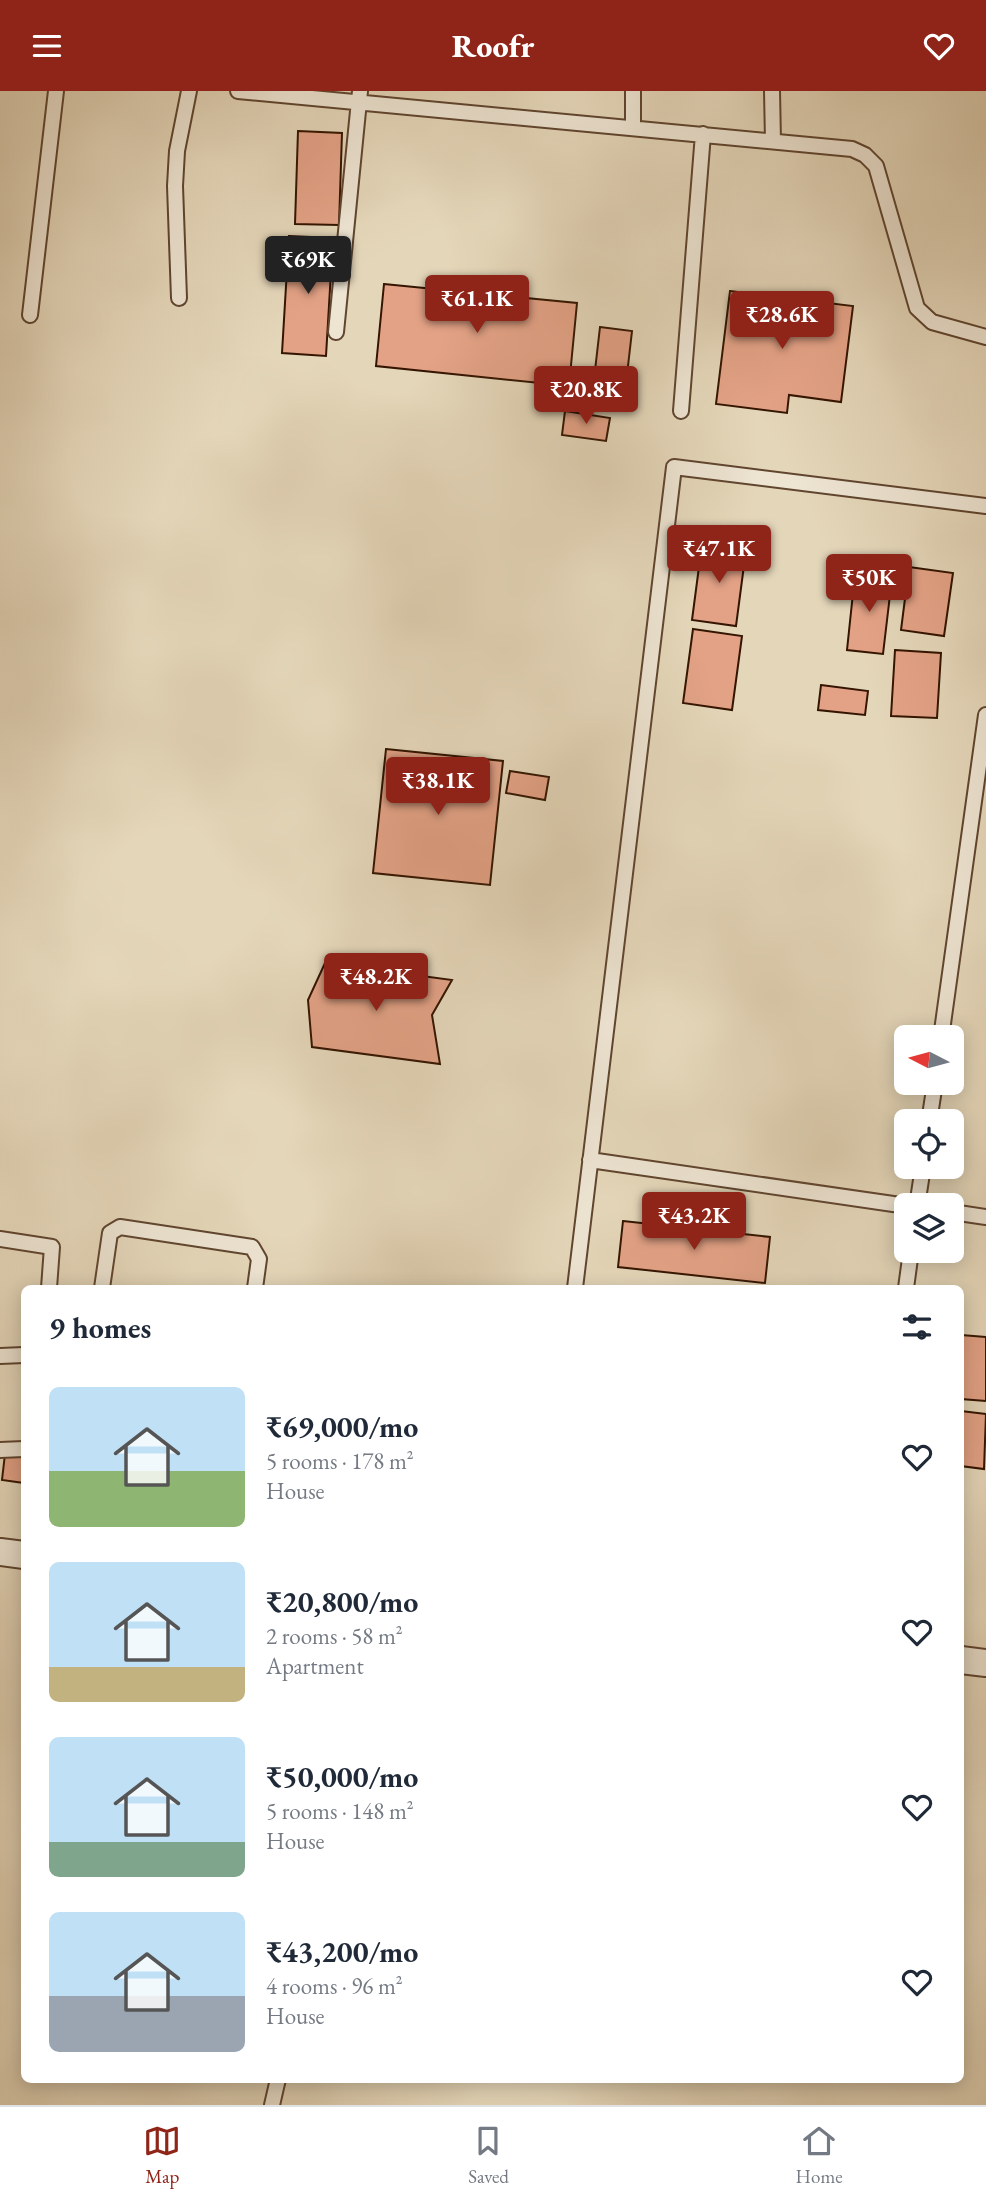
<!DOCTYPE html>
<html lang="en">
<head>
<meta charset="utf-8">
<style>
  body { margin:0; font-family:"EB Garamond",serif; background:#f6f6f7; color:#1f2937; height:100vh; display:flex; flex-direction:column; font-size:26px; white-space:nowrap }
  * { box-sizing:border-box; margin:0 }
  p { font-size:23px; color:#747a83 }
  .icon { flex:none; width:38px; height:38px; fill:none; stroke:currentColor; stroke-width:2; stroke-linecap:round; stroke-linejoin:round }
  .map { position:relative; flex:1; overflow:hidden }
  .panel { position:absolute; left:21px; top:1194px; width:943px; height:798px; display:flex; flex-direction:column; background:#fff; border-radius:10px; box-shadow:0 4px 18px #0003 }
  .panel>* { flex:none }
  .needle { width:46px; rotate:276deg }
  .controls { position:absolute; left:894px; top:934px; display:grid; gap:14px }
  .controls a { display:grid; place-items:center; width:70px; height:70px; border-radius:10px; background:#fff; box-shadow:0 4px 18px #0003; font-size:35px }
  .price { position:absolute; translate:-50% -60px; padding:0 16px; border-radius:7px; background:#8f2418; color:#fff; font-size:23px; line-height:46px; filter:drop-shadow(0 2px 4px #0008) }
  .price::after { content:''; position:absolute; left:50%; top:42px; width:21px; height:16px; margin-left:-10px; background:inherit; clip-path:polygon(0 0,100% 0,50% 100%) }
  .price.on { background:#222; color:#fff }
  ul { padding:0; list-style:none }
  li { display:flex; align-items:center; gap:21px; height:175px; padding:0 28px }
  li span { display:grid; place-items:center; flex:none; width:196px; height:140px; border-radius:10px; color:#555 }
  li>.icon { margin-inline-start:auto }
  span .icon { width:84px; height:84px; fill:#fffc; stroke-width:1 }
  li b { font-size:30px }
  h2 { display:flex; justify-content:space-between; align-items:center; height:84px; padding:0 28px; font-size:30px }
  header { display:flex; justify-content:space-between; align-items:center; height:91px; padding:0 28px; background:#8f2418; color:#fff; font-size:32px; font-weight:800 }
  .tabs { display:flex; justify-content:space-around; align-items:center; height:98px; border-top:2px solid #e0e1e3; background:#fff; font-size:19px; color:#747a83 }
  .tabs a { display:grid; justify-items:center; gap:4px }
  .tabs .on { color:#8f2418 }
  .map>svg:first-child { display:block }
</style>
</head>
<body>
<header><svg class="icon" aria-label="menu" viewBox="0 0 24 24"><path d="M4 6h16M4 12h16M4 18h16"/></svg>Roofr<svg class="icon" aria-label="heart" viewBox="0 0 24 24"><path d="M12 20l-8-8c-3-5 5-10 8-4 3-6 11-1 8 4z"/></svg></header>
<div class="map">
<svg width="986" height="2014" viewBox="0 0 986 2014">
  <rect width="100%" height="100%" fill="#e4d6b9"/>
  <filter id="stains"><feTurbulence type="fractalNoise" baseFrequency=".00286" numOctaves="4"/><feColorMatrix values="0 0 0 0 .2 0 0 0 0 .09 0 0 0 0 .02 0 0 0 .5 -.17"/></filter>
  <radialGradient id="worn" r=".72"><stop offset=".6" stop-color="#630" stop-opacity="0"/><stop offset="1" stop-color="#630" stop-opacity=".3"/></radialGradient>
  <path fill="#e3a286" stroke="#341501" stroke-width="2" d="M298 40 342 42 339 134 295 133Z
    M289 145 333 147 326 265 282 262Z
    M384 193 577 212 569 295 376 275Z
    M730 200 853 215 841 311 789 304 787 322 716 313Z
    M600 236 632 240 625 301 593 297Z
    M565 320 610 327 606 350 562 344Z
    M702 453 746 459 736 535 692 529Z
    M909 476 953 482 944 545 901 539Z
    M855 483 892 487 883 563 847 559Z
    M693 538 742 545 732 619 683 612Z
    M895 559 941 562 937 627 891 625Z
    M821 594 868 600 865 624 818 619Z
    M386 658 503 670 490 794 373 782Z
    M510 680 549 686 545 709 506 702Z
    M325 872 452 889 432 924 440 973 312 956 308 909Z
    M623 1130 770 1146 765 1192 618 1176Z
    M961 1244 986 1246V1310L961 1308Z
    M961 1320 986 1323 984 1378 961 1375Z
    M5 1363 24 1365V1392L2 1389Z"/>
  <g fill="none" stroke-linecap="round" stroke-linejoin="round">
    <g stroke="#60452f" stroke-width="18">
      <path id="service" d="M238 0 852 58 865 64 876 75 917 217 932 231 986 246
        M772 0 773 50
        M633 36V0
        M179 207 175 95 177 60 189 0
        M30 224 56 0
        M336 241 360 0
        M681 320 703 43
        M941 947 986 624
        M929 1031 935 992
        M590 1069 907 1115
        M917 1115 923 1076
        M952 1121 986 1126
        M0 1148 52 1156 49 1197
        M102 1197 110 1142 120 1136 252 1156 259 1168 255 1197
        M575 1197 674 376 986 415
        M906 1197 911 1160
        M0 1265 24 1264
        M0 1359 24 1358
        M272 2014 278 1988"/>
    </g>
    <g stroke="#60452f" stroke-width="30">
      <path id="minor" d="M0 1461 24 1464
        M961 1569 986 1572"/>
    </g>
    <use href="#service" stroke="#ede4d2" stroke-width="14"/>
    <use href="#minor" stroke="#ede4d2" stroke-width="26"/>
  </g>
  <rect width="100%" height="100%" filter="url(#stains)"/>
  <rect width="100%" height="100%" fill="url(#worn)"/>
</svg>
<div class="controls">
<a><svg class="needle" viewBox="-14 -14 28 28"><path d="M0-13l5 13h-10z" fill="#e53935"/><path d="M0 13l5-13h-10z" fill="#747a83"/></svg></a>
<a><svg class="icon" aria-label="locate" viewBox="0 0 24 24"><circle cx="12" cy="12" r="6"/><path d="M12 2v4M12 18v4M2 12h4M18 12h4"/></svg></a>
<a><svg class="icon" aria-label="layers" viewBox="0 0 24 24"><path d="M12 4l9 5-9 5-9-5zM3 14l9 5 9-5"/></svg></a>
</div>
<b class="price on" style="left:308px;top:205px">₹69K</b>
<b class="price" style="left:477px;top:244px">₹61.1K</b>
<b class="price" style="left:782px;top:260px">₹28.6K</b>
<b class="price" style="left:586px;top:335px">₹20.8K</b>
<b class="price" style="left:719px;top:494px">₹47.1K</b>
<b class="price" style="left:869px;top:523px">₹50K</b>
<b class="price" style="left:438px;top:726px">₹38.1K</b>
<b class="price" style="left:376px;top:922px">₹48.2K</b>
<b class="price" style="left:694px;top:1161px">₹43.2K</b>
<section class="panel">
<h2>9 homes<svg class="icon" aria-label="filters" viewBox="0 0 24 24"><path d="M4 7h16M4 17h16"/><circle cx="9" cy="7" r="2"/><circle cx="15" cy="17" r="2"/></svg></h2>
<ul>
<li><span style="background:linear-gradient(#bfe0f5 60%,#8fb573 0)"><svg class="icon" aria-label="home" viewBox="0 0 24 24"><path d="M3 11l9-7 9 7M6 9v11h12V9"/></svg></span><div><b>₹69,000/mo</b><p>5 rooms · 178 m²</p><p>House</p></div><svg class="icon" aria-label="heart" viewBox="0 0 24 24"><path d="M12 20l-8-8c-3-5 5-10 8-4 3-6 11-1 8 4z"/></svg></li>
<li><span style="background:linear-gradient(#bfe0f5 75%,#c2b280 0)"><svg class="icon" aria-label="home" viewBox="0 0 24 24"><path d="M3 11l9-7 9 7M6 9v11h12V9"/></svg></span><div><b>₹20,800/mo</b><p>2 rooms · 58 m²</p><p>Apartment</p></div><svg class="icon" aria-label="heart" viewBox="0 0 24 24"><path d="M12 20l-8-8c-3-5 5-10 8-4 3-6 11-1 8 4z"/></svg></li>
<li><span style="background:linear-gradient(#bfe0f5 75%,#7fa58c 0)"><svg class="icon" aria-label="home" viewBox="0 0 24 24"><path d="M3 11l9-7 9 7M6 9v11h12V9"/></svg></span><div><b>₹50,000/mo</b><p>5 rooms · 148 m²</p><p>House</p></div><svg class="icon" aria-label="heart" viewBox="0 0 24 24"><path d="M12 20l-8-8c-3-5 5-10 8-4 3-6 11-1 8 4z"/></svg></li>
<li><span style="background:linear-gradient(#bfe0f5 60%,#9aa5b1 0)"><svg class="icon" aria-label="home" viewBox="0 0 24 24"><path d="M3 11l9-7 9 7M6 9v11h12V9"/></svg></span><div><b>₹43,200/mo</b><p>4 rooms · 96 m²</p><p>House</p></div><svg class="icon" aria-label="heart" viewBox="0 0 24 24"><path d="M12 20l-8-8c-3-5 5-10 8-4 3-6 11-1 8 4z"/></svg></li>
</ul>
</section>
</div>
<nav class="tabs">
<a class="on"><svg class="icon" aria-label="map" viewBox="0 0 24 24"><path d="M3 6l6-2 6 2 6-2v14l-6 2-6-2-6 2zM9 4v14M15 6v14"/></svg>Map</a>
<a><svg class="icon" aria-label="saved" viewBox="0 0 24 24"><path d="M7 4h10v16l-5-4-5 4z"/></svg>Saved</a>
<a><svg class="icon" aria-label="home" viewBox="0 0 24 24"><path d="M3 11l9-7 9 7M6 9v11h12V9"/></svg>Home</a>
</nav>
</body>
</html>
